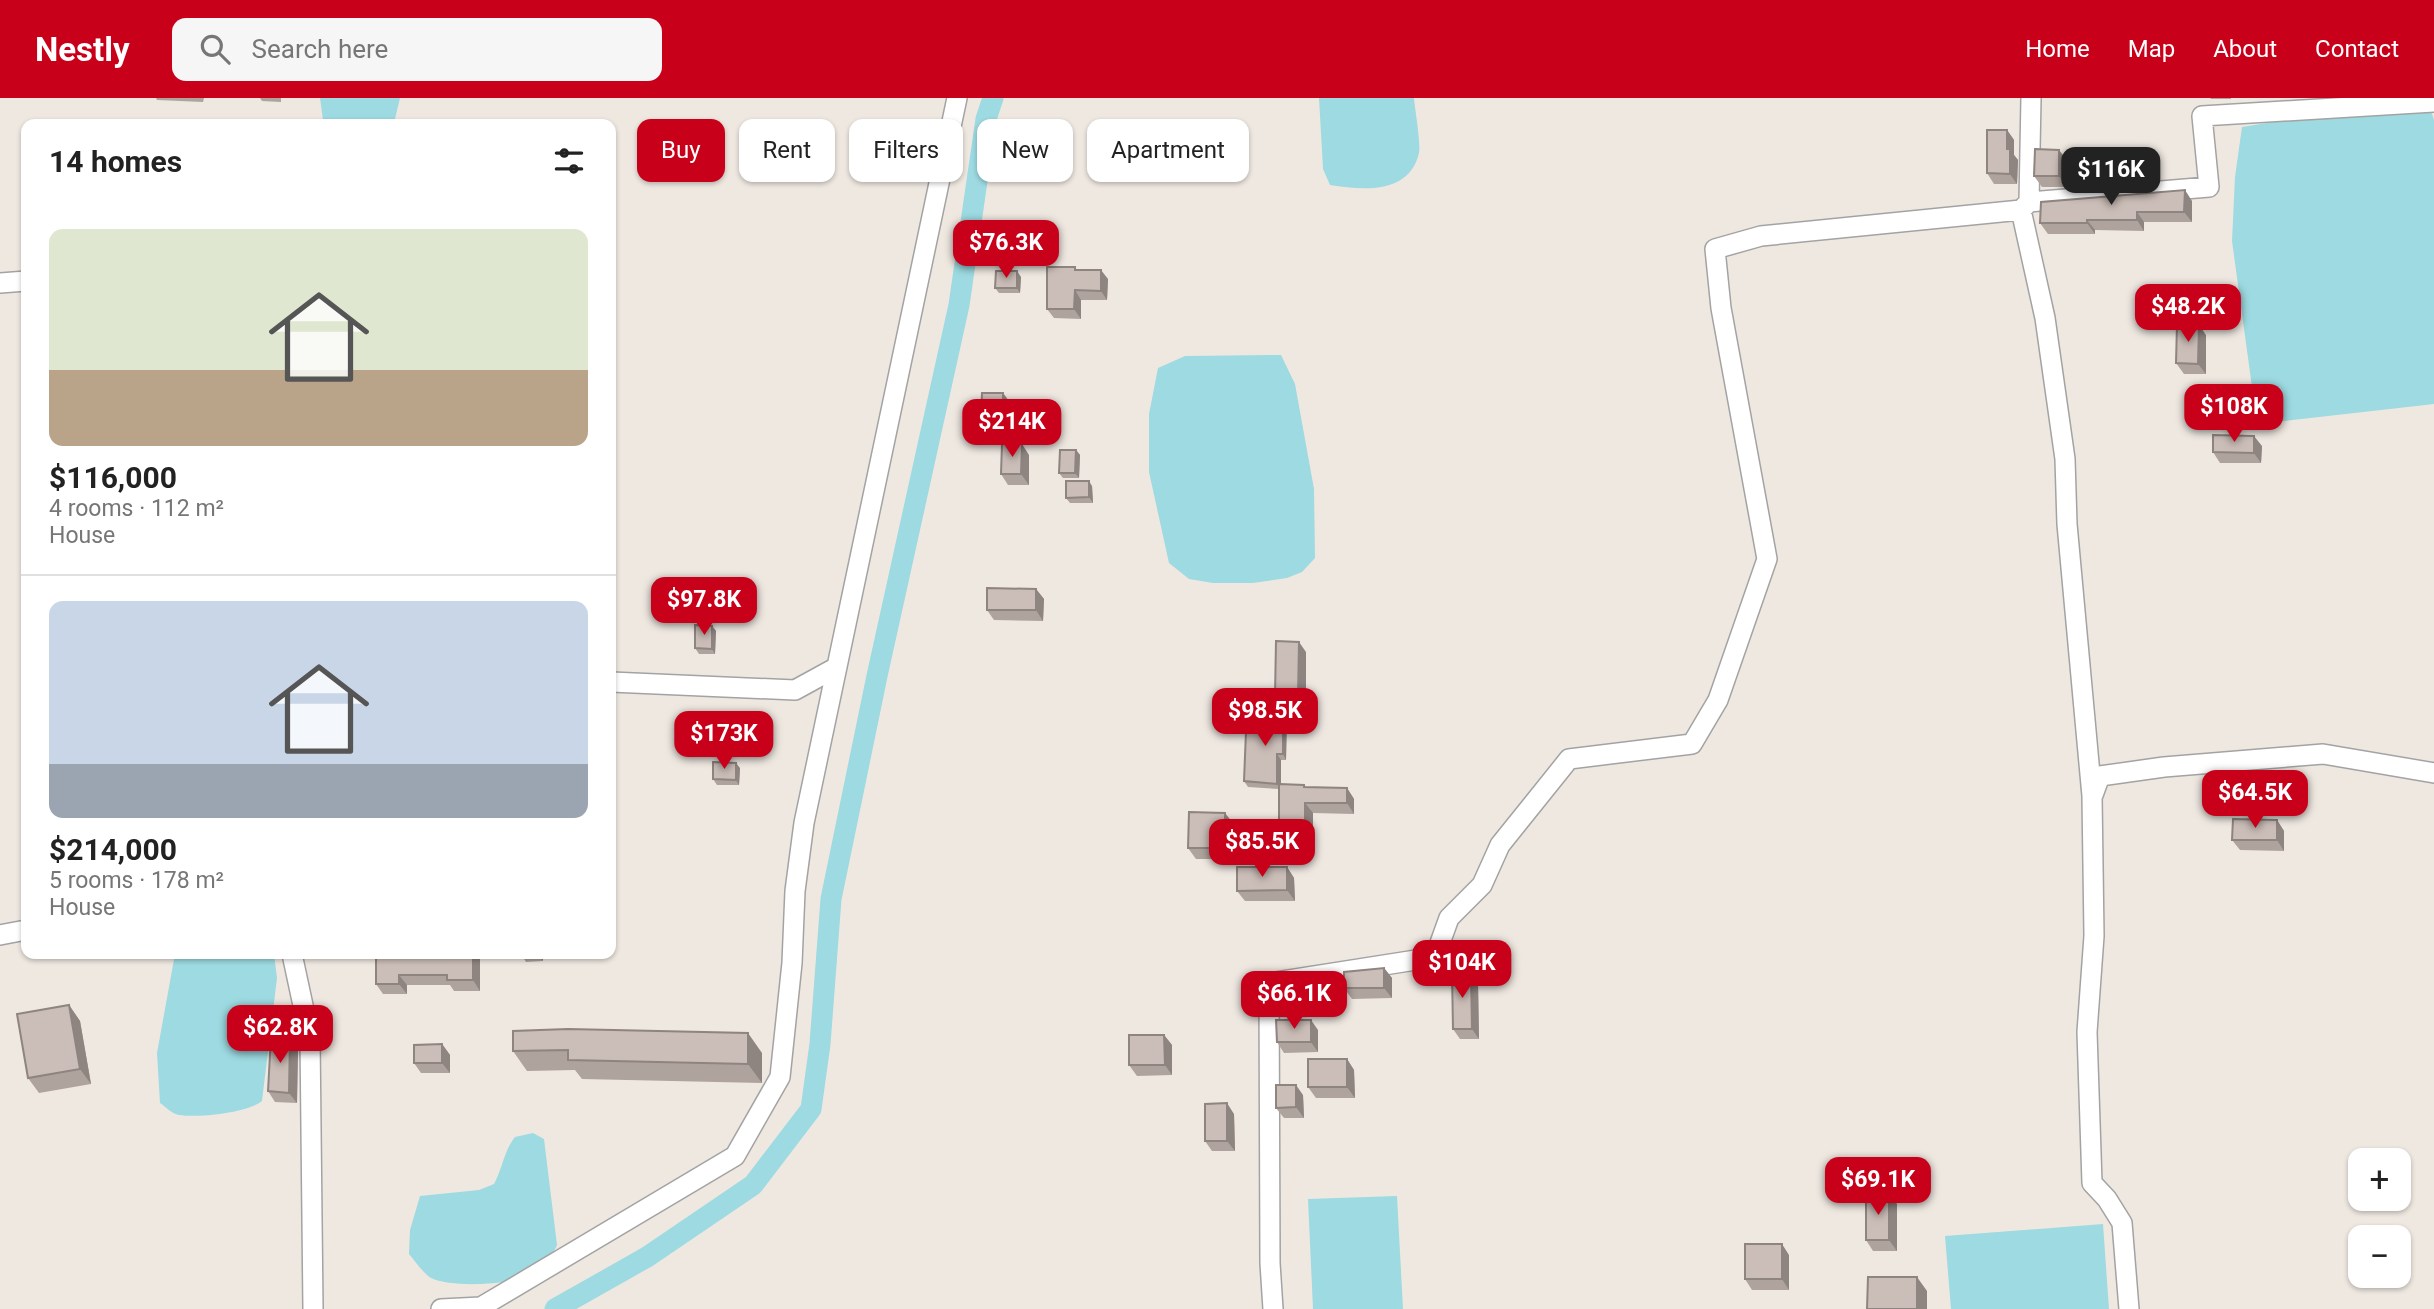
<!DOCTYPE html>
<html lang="en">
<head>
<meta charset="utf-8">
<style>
  body { margin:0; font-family:Roboto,sans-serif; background:#f6f6f6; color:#222; height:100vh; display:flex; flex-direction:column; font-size:26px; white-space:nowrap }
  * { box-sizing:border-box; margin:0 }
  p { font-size:23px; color:#767676 }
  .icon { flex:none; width:38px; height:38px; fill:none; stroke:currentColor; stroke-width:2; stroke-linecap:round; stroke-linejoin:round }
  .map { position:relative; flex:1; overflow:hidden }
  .drawer { position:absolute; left:21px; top:21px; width:595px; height:840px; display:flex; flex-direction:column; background:#fff; border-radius:14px; box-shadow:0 2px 5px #0004 }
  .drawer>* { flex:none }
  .guide { position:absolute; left:637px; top:21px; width:665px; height:63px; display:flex; gap:14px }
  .controls { position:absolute; left:2348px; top:1050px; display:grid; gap:14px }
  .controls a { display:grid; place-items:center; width:63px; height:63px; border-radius:14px; background:#fff; box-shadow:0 2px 5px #0004; font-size:35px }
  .price { position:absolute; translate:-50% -60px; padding:0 16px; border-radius:14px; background:#c9001a; color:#fff; font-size:23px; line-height:46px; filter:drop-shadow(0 2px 4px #0008) }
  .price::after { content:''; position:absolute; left:50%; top:42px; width:21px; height:16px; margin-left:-10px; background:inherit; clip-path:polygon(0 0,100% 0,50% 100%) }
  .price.selected { background:#222; color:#fff }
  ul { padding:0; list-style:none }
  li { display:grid; align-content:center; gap:14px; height:371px; padding:0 28px }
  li+li { border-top:2px solid #e0e0e0 }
  li span { display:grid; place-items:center; height:217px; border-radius:14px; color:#555 }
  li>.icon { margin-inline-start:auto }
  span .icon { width:126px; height:126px; fill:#fffc; stroke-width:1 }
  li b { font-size:30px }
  h2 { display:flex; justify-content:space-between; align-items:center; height:84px; padding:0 28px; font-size:30px }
  .chip { padding:0 24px; border-radius:14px; background:#fff; box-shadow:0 2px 5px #0004; font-size:24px; line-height:63px }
  .chip.selected { background:#c9001a; color:#fff }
  header { display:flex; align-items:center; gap:42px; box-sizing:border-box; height:98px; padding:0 35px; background:#c9001a; color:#fff }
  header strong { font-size:33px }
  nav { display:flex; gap:38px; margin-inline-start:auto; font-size:24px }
  .search { width:490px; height:63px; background:#f6f6f6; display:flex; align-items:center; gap:18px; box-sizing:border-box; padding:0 24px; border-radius:14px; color:#767676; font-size:26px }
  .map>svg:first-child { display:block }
</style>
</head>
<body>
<header>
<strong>Nestly</strong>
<div class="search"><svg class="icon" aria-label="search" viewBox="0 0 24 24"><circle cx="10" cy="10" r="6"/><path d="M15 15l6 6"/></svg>Search here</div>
<nav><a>Home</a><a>Map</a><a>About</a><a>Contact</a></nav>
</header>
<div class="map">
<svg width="2434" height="1211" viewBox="0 0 2434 1211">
  <rect width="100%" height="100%" fill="#efe8e1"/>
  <path fill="#9ddae1" d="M320 0H400L395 21 323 22Z
    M1319 0H1414C1415 12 1421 45 1419 55 1409 97 1363 92 1330 87L1323 71Z
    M2430 10 2434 22V306L2276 324 2260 314 2252 289 2232 143 2235 79 2242 29 2285 22Z
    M1281 257 1295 286 1314 391 1315 460 1302 474 1287 480 1253 485H1213L1189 481 1169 465 1149 374V316L1158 270 1185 258Z
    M175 856H274L277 880 262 1003C247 1015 198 1020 179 1017 172 1016 166 1009 160 1005L157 955Z
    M533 1035 544 1041 557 1147C554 1158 528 1177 517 1181 498 1187 449 1189 431 1180 423 1175 415 1163 409 1156L410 1132 420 1098 479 1092 494 1086C503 1069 504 1053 515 1039Z
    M1397 1098 1403 1211H1313L1308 1101Z
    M2103 1126 2109 1211H1951L1945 1138Z"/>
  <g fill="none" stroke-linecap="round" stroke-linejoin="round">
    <path stroke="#9ddae1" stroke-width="21" d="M555 1211 647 1159 753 1087 811 1011 820 946 831 801 877 578 959 207 986 21 993 0"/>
    <g stroke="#a3a3a3" stroke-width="22">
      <path id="minor" d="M2029 104 2031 0
        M2021 112 2029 104 2209 89 2202 18 2434 4
        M0 185 26 183
        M611 584 795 592 837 569
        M2093 697 2100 678 2164 669 2323 656 2434 675
        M0 837 26 832
        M292 856 310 940 313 1211
        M441 1211 481 1209 735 1058 780 979 792 865 795 793 804 725 957 0
        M1273 1211 1270 1165 1269 885 1435 859 1449 820 1482 787 1500 747 1569 661 1692 646 1718 602 1767 461 1721 210 1715 151 1761 138 2021 112 2045 220 2065 361 2067 426 2092 698 2094 838 2087 934 2092 1085 2107 1101 2122 1125 2129 1211"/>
    </g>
    <use href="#minor" stroke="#fff" stroke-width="19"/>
  </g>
  <path fill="#afa39d" d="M156 0H204L203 4 157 2Z
    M260 0H281V4L262 3Z
    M2210 0H2231V1H2211Z
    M2007 32 2014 42V57L2018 62 2017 86H1994L1987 75Z
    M2067 62V89H2042L2034 78Z
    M2192 103V124H2144V133L2095 132V136H2048L2040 125Z
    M1075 169 1077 172 1108 181 1107 202H1081V221L1054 220 1047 211Z
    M1021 179 1020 195H999L995 190Z
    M2206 237V276H2184L2176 265Z
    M1003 295 1011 306V332H989L981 321Z
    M2262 348 2261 365H2220L2213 354Z
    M1076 352 1080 357 1079 380H1063L1059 375Z
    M1029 357V387H1008L1001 376Z
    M1092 388 1093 405H1070L1066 400Z
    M1036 491 1044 501 1043 523 994 522 987 512Z
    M712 528 716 533 715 556H699L695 550Z
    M1306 554V609H1283L1275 598Z
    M1287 616 1286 662H1281V686L1304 687 1306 689 1347 690 1354 701V716L1313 715V738H1287L1279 727V691L1248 689 1244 683 1260 633Z
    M740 670 739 687H717L713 681Z
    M2277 722 2284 733V753L2240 752 2232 742Z
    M1233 725 1232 761H1196L1188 750Z
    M1287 769 1294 780 1295 803H1245L1237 793Z
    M480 856V893H454L450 887H407V896H383L376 886 409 858Z
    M521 856H543V863L526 864Z
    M1384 870 1392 880V900L1352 901 1344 890Z
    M1478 884 1479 941H1460L1453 931Z
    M69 907 80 923 91 986 39 995 28 980Z
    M568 931 762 955V985L582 981 575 972 527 973 513 953Z
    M1318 932V954L1284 955 1277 944Z
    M1164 937 1172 947V977L1137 978 1129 967Z
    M442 946 450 957V975H421L414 965Z
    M298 950 297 1005 275 1004 268 993Z
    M1347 961 1354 972 1355 1000H1316L1308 989Z
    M1303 997 1304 1020H1284L1276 1010Z
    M1234 1016 1235 1053H1212L1205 1043Z
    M1897 1106V1153H1873L1866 1142Z
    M1789 1157V1192H1752L1745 1181Z"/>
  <path fill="#8e8480" d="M2007 32 2014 42V57L2018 62 2017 86 2010 76 2007 51Z
    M2059 52 2067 62V89L2059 78Z
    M2185 92 2192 103V124L2184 114Z
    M2137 114 2144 124V133L2137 122Z
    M2087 122 2095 132V136L2087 125Z
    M1101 172 1108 181 1107 202 1101 193Z
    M1017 173 1021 179 1020 195 1017 190Z
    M1075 192 1081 202V221L1074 211Z
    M2199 227 2206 237V276L2198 266Z
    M1003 295 1011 306V332L1003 321Z
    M2254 338 2262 348 2261 365 2254 355Z
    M1022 346 1029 357V387L1021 376Z
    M1076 352 1080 357 1079 380 1075 375Z
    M1089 383 1092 388 1093 405 1089 399Z
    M1036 491 1044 501 1043 523 1036 512Z
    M712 528 716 533 715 556 712 551Z
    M1299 544 1306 554V609L1298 598Z
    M1283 611 1287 616 1286 662 1283 656Z
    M1277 656 1281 662V691L1277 686Z
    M736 665 740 670 739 687 736 682Z
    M1347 690 1354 701V716L1347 705Z
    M1305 705 1313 715V738L1305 727Z
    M1225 715 1233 725 1232 761 1225 750Z
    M2277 722 2284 733V753L2277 742Z
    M1287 769 1294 780 1295 803 1287 792Z
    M473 856H480V893L473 882Z
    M537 856H543V863Z
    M1384 870 1392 880V900L1384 890Z
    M1471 874 1478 884 1479 941 1472 931Z
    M399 877 407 887V896L399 886Z
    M69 907 80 923 91 986 80 971Z
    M1311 922 1318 932V954L1311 944Z
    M748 935 762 955V985L748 966Z
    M1164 937 1172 947V977L1165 967Z
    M290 939 298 950 297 1005 289 995Z
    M442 946 450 957V975L442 965Z
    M1347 961 1354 972 1355 1000 1347 989Z
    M1296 987 1303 997 1304 1020 1296 1009Z
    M1227 1005 1234 1016 1235 1053 1227 1043Z
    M1889 1096 1897 1106V1153L1889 1142Z
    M1782 1146 1789 1157V1192L1782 1181Z
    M1917 1179 1927 1193V1211H1917Z"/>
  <path fill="#cbbdb7" stroke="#8e8480" stroke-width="2" d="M1987 32H2007V51H2010V76L1987 75Z
    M2035 51 2059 52V78H2034Z
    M2185 92 2184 114H2137V122H2087V125H2040L2041 104Z
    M1047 169H1075V172H1101V193L1075 192 1074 211H1047Z
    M996 173H1017V190H995Z
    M2177 226 2199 227 2198 266 2176 265Z
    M982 295H1003V321H981Z
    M2213 337 2254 338V355L2213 354Z
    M1002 346H1022L1021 376H1001Z
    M1060 352H1076L1075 375H1059Z
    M1066 383H1089V399L1066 400Z
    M987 490 1036 491V512H987Z
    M695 527 712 528V551L695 550Z
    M1276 543 1299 544 1298 598H1275Z
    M1260 611H1283V656H1277V686L1244 683 1246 633H1260Z
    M713 664 736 665V682L713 681Z
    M1279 686 1304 687V689L1347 690V705H1305V727H1279Z
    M1189 714 1225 715V750H1188Z
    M2233 721 2277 722V742H2232Z
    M1237 769H1287V792L1237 793Z
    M409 856H473V882H447V877H399V886H376V859L409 858Z
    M1384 870V890H1344V874Z
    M1452 874H1471L1472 931H1453Z
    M69 907 80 971 28 980 17 916Z
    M1276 922H1311V944H1277Z
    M568 931 748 935V966L568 962V952L513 953V933Z
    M1129 937H1164L1165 967H1129Z
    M271 938 290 939 289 995 268 993Z
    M442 946V965H414V947Z
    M1308 961H1347V989H1308Z
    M1276 987H1296V1009L1276 1010Z
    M1227 1005V1043H1205V1006Z
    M1866 1096H1889V1142H1866Z
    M1745 1146H1782V1181H1745Z
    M1868 1179H1917V1211H1867Z"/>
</svg>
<div class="controls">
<a>+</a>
<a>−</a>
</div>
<b class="price selected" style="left:2111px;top:109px">$116K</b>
<b class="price" style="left:1006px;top:182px">$76.3K</b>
<b class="price" style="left:2188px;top:246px">$48.2K</b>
<b class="price" style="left:2234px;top:346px">$108K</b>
<b class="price" style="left:1012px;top:361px">$214K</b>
<b class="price" style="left:704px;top:539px">$97.8K</b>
<b class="price" style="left:1265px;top:650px">$98.5K</b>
<b class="price" style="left:724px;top:673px">$173K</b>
<b class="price" style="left:2255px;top:732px">$64.5K</b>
<b class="price" style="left:1262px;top:781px">$85.5K</b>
<b class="price" style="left:1462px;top:902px">$104K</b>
<b class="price" style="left:1294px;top:933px">$66.1K</b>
<b class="price" style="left:280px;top:967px">$62.8K</b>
<b class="price" style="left:1878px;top:1119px">$69.1K</b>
<div class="guide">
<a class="chip selected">Buy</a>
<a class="chip">Rent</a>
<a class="chip">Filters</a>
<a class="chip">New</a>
<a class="chip">Apartment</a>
</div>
<section class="drawer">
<h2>14 homes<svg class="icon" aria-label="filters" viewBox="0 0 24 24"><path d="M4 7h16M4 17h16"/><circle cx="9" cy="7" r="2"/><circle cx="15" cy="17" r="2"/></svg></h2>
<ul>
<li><span style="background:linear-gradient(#dfe7d0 65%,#b9a48a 0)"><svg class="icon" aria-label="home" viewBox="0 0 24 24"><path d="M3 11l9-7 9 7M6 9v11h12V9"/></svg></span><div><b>$116,000</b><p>4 rooms · 112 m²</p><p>House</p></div></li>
<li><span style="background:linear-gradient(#c9d6e8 75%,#9aa5b1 0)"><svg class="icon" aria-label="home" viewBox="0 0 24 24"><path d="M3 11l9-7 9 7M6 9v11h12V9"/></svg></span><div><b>$214,000</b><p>5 rooms · 178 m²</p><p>House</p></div></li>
</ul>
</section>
</div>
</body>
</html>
